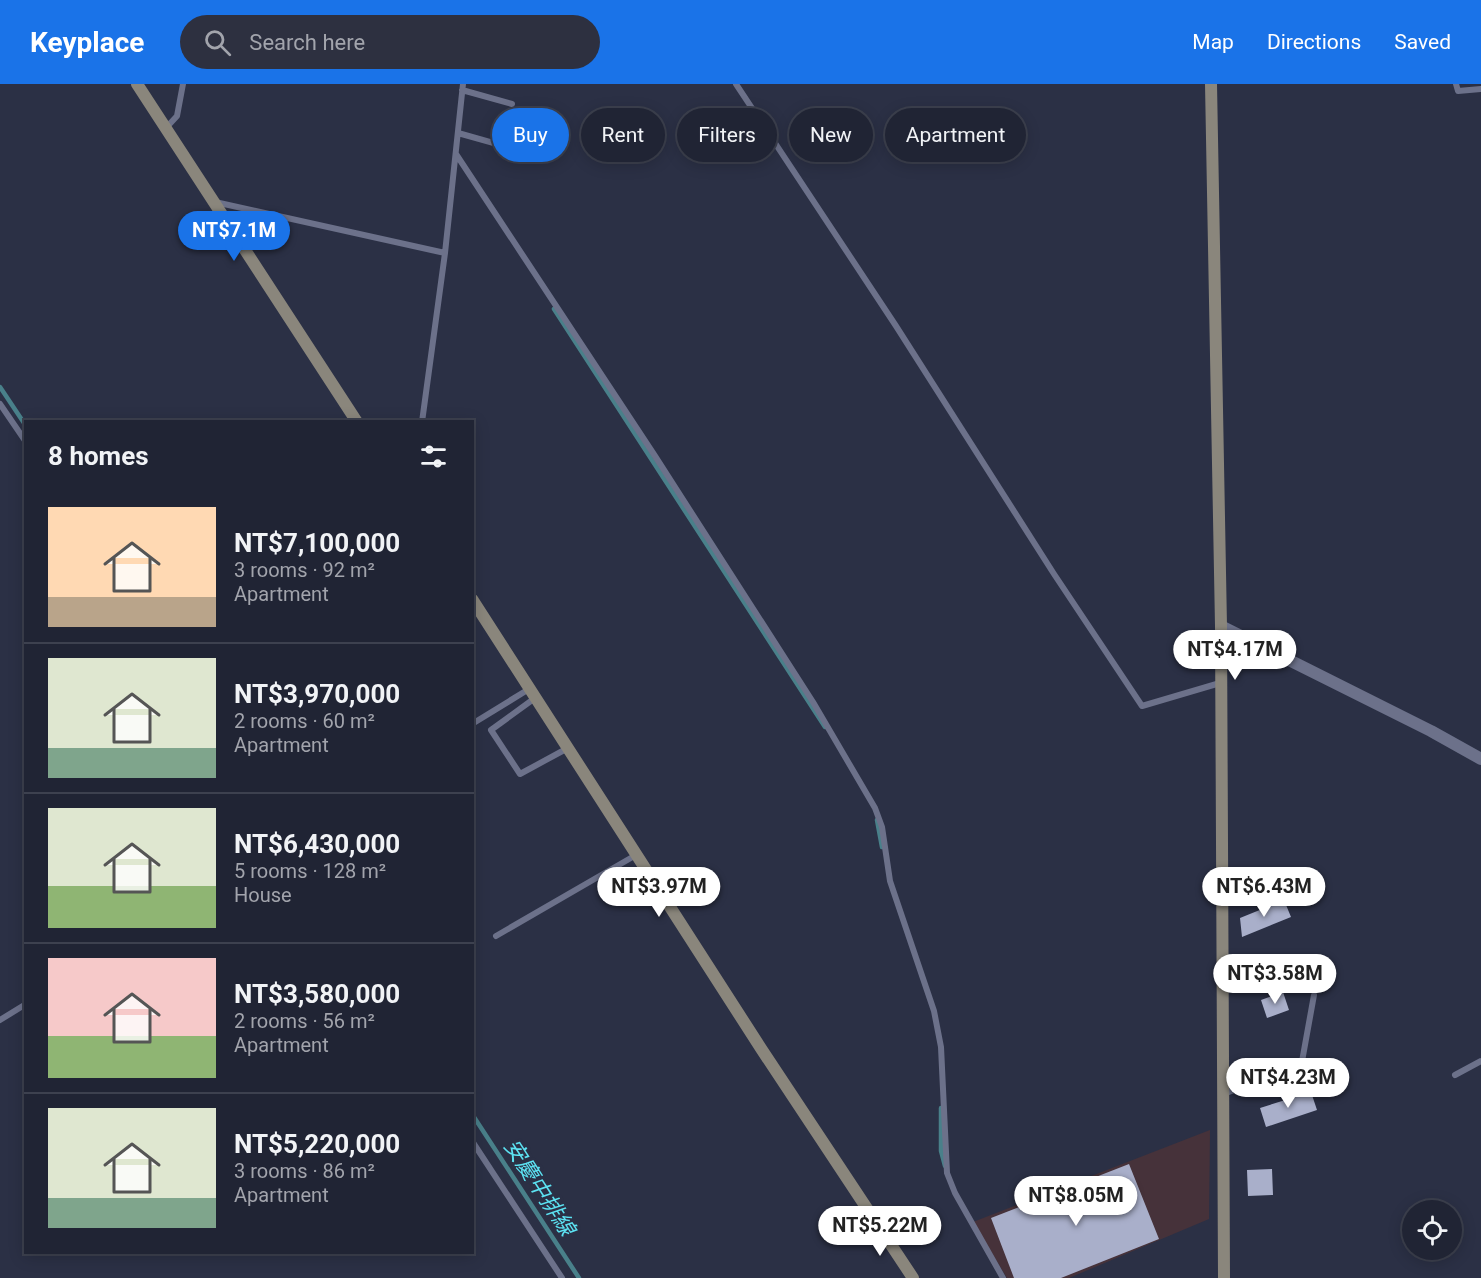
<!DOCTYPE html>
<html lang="en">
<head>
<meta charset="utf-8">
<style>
  body { margin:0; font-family:Roboto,"Noto Sans TC",sans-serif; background:#2d3040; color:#f1f3f6; height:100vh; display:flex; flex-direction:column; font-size:22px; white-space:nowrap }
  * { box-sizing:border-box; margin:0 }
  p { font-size:20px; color:#a2a4ac }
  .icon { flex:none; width:33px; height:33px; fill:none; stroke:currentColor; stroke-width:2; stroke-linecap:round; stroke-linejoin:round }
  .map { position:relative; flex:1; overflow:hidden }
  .side { position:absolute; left:24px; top:336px; width:450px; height:834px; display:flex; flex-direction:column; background:#202434; border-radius:0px; box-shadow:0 3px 15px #0003,0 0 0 2px #3d414f }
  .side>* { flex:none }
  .top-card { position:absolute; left:492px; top:24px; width:570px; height:54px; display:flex; gap:12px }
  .controls { position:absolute; left:1402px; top:1116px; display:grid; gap:12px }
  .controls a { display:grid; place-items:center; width:60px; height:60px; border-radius:50%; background:#202434; box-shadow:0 3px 15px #0003,0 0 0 2px #3d414f; font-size:30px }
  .price { position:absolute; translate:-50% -51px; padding:0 14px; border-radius:21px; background:#fff; color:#222; font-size:20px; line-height:39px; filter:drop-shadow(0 2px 3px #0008) }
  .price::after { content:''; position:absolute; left:50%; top:36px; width:18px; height:14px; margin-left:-9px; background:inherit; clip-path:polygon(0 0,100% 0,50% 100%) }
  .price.selected { background:#1a73e8; color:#fff }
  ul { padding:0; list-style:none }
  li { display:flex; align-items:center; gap:18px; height:150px; padding:0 24px }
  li+li { border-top:2px solid #3d414f }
  li span { display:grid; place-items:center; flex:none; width:168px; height:120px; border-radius:0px; color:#555 }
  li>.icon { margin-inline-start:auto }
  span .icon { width:72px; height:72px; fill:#fffc; stroke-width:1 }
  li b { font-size:26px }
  h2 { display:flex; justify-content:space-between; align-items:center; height:72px; padding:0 24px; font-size:26px }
  .tag { padding:0 21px; border-radius:27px; background:#202434; box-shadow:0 3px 15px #0003,0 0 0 2px #3d414f; font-size:21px; line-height:54px }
  .tag.selected { background:#1a73e8; color:#fff }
  header { display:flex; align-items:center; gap:36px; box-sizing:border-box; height:84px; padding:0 30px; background:#1a73e8; color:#fff }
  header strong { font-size:28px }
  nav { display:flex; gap:33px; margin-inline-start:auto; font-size:21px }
  .search { width:420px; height:54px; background:#2d3040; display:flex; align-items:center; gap:15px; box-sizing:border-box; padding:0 21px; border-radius:33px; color:#a2a4ac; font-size:22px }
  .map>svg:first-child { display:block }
</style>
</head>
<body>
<header>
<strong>Keyplace</strong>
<div class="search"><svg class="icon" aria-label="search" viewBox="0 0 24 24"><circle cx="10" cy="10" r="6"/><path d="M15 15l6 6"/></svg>Search here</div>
<nav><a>Map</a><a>Directions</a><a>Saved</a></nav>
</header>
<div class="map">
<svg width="1481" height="1194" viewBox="0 0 1481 1194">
  <rect width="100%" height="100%" fill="#2b3045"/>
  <path fill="#46323a" d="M1210 1046 1209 1135 1069 1194H1007L973 1138Z"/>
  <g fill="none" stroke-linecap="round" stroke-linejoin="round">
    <path stroke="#49808a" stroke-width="4.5" d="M554 225 825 643
      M0 303 26 342
      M877 736 882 763
      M941 1024V1067L945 1082
      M472 1030 579 1194"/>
  </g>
  <path fill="#a9afca" d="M1284 816 1291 833 1242 853 1240 834Z
    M1283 908 1289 926 1267 934 1261 916Z
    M1311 1008 1317 1026 1266 1043 1260 1024Z
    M1129 1080 1159 1155 1061 1194H1014L991 1134Z
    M1272 1085 1273 1111 1248 1112 1247 1086Z"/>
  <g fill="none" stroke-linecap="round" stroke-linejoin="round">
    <path stroke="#6c718a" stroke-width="6" d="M736 0 896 242 1054 490 1142 622 1220 599
      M1456 0 1458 7 1481 5
      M462 6 512 20
      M165 45 177 32 183 0
      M458 49 511 64
      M456 70 655 372 813 618 875 724 882 743 890 797 934 927 941 963 947 1089 955 1109 1003 1194
      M215 118 445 169
      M0 320 26 358
      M422 338 445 169 463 0
      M535 614 491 646 520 690 568 664
      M472 640 529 605
      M496 852 636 771
      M0 936 26 920
      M1455 991 1481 977
      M1223 1010 1301 983 1314 911
      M472 1057 562 1194"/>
    <path stroke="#6c718a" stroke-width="12" d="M1221 542 1431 647 1481 675"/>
    <path stroke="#8a867c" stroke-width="12" d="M137 0 357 338
      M1211 0 1221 542 1224 1194
      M472 515 762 966 913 1194"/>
  </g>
  <g text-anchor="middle" stroke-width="6" stroke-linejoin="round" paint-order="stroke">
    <g font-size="22" font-style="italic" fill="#5ce2f2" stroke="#2b3045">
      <text transform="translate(540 1103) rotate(57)" y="8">安慶中排線</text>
    </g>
  </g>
</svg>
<div class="controls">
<a><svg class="icon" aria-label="locate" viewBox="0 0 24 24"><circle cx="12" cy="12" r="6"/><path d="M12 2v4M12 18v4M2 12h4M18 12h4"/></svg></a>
</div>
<b class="price selected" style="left:234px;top:178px">NT$7.1M</b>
<b class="price" style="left:1235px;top:597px">NT$4.17M</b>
<b class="price" style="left:659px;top:834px">NT$3.97M</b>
<b class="price" style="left:1264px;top:834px">NT$6.43M</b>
<b class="price" style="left:1275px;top:921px">NT$3.58M</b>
<b class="price" style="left:1288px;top:1025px">NT$4.23M</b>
<b class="price" style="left:1076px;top:1143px">NT$8.05M</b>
<b class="price" style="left:880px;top:1173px">NT$5.22M</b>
<div class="top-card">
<a class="tag selected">Buy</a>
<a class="tag">Rent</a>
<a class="tag">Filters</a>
<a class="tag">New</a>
<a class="tag">Apartment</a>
</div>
<section class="side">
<h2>8 homes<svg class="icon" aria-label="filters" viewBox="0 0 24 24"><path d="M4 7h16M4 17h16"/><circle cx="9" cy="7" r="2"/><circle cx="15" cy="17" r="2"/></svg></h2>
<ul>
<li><span style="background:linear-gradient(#ffd9b3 75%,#b9a48a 0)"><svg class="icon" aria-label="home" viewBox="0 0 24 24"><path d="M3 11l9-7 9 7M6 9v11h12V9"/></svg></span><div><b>NT$7,100,000</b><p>3 rooms · 92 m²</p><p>Apartment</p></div></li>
<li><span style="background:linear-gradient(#dfe7d0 75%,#7fa58c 0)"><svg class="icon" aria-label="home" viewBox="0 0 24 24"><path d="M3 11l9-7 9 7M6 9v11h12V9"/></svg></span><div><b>NT$3,970,000</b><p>2 rooms · 60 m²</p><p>Apartment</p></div></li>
<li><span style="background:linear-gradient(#dfe7d0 65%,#8fb573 0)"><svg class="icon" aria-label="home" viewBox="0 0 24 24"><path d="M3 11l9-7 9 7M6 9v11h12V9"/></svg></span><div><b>NT$6,430,000</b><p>5 rooms · 128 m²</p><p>House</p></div></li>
<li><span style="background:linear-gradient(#f6c9c9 65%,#8fb573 0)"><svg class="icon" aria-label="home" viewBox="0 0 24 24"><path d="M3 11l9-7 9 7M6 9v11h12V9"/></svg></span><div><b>NT$3,580,000</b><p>2 rooms · 56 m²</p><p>Apartment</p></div></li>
<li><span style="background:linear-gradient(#dfe7d0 75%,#7fa58c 0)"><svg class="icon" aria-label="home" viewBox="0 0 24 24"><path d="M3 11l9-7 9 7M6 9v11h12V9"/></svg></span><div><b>NT$5,220,000</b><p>3 rooms · 86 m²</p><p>Apartment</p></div></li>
</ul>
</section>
</div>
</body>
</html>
